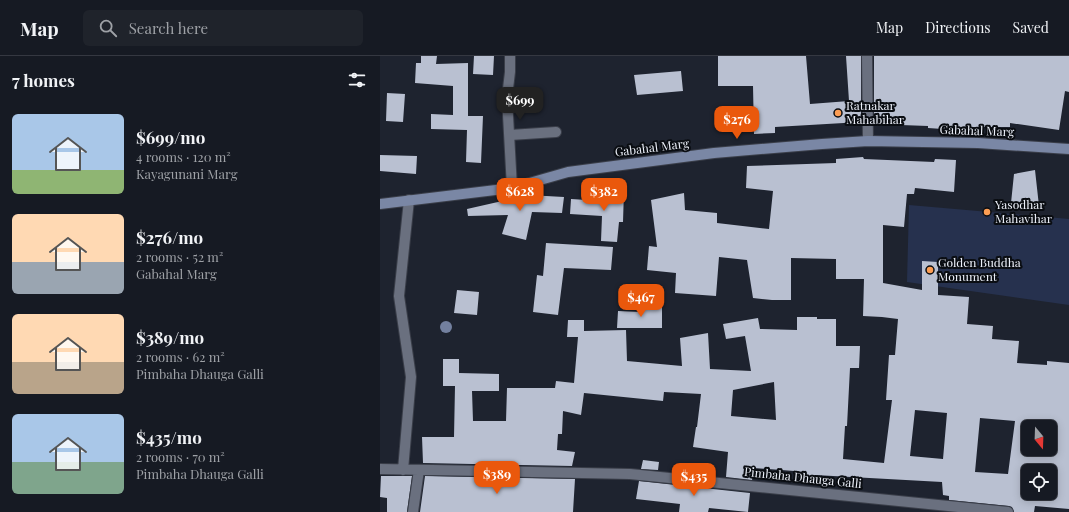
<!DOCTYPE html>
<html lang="en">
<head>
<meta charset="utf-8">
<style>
  body { margin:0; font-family:"Playfair Display",serif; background:#1f232b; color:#f1f3f6; height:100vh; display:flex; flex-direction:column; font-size:15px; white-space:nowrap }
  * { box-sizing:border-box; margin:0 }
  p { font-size:13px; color:#9ea1a6 }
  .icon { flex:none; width:22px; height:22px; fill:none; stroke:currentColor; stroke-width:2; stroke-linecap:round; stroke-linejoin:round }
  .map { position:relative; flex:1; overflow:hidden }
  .details { display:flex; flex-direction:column; background:#161a23; width:380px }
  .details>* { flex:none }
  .needle { width:26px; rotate:161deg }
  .fabs { position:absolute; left:641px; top:364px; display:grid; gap:8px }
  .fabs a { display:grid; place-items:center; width:36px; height:36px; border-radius:6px; background:#161a23; box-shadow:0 2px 10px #0003,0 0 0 1px #353841; font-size:20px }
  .price { position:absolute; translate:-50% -34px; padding:0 9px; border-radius:8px; background:#ea580c; color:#fff; font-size:13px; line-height:26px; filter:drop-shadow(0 1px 2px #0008) }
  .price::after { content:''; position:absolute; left:50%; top:24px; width:12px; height:9px; margin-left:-6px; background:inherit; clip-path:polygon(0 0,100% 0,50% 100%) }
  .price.on { background:#222; color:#fff }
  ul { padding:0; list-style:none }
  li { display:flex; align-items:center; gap:12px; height:100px; padding:0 12px }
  li span { display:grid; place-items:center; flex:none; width:112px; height:80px; border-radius:6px; color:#555 }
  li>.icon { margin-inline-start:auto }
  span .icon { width:48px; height:48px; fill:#fffc; stroke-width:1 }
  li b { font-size:17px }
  h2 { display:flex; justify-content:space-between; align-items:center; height:48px; padding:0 12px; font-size:17px }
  header { display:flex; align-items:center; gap:24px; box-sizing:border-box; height:56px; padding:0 20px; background:#161a23; border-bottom:1px solid #353841 }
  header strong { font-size:19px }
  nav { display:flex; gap:22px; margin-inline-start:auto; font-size:14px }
  .search { width:280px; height:36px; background:#1f232b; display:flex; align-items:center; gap:10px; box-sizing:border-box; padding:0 14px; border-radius:6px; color:#9ea1a6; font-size:15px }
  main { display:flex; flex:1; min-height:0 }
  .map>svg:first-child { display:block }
</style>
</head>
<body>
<header>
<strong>Map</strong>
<div class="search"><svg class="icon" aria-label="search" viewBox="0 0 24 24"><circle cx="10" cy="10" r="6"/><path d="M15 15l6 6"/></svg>Search here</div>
<nav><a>Map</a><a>Directions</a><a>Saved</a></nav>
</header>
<main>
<section class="details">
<h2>7 homes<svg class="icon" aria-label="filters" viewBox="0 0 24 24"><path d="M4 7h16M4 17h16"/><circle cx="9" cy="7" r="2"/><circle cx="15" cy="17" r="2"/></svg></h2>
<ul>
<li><span style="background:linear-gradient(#a9c7e8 70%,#8fb573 0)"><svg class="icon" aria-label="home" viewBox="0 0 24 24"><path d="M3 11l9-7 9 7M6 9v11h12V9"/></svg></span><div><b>$699/mo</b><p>4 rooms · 120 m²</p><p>Kayagunani Marg</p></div></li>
<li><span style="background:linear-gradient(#ffd9b3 60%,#9aa5b1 0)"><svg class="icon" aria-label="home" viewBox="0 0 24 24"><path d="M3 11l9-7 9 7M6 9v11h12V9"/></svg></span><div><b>$276/mo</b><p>2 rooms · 52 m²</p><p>Gabahal Marg</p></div></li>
<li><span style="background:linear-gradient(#ffd9b3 60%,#b9a48a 0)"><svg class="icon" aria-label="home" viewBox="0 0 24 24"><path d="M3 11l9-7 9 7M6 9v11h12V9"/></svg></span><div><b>$389/mo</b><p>2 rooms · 62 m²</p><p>Pimbaha Dhauga Galli</p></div></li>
<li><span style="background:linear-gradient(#a9c7e8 60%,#7fa58c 0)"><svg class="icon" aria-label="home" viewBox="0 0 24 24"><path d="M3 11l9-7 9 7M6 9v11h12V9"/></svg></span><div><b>$435/mo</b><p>2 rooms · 70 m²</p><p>Pimbaha Dhauga Galli</p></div></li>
</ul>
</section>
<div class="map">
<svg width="689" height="456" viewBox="0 0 689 456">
  <rect width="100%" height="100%" fill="#1e232f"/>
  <path fill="#26314e" d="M529 149 689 163V249L527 226Z"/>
  <path fill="#b9c0d1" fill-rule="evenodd" d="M41 0H57L56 8 88 7V60H103L101 107 86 106 87 74 51 73V58L73 59V30L35 27 36 7H41Z
    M94 0H114L113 19 93 18Z
    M338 0H426L430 48 469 45 466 0H481V66L395 71V77L374 78 373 30H338Z
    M494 0H689V36L685 35 679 74 630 67V71H593L592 75 548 72V70L494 68Z
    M301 15 303 35 257 39 254 19Z
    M7 37 25 38 23 66 6 65Z
    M0 99 37 100 36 118 0 115Z
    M483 101 484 103 554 106 555 103 576 104 574 136 535 132 534 138H527L524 171 503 169V227L542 234V205L558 206V239L589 241 587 268 613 270 612 283 639 285 637 307 667 309V305L689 307V453L655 450 654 456H634L632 451 629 450 569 444V440L563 439 562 426 435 419V423L414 421V415L374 412 372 424 346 421 348 396 313 391 316 371H317L321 338 284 336 283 345 204 337 201 359 183 355 182 378H178L177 394 195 396 192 410 43 407 42 381H74L75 330H63V303H79V317L119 318V335H92L93 365H126L127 332H175L176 325 194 327 198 281H187L188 264H204V275L246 274 247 305 302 310 300 282 328 277 330 313 371 315 365 280 346 283 343 268 378 262 380 273 417 274V261H437V263H456V290H480L479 312H470L467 370H465L463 403 504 407 512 344H506L509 299H515L518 263 502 261 483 260 484 223H456V203L411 202V244H392L373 242 367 204 339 201 336 240 295 237 296 217 267 214 269 190 277 191 271 144 304 137 305 154 337 157V167L389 173 393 135 366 132 367 110 456 107V103ZM394 326 396 364 351 360 353 334ZM535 354 567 357 563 403 530 400ZM600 362 635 365 628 418 595 416ZM648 371H670V393H648ZM648 415H670V437H648Z
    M655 114 659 150 631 147 634 118Z
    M223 133 244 134 243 166H239L237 186 221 185 222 160 190 158 191 143 223 145Z
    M148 139 184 141 182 157 152 156 146 184 122 178 128 159 88 160 87 153Z
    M166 187 233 191 231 214 184 212 178 259 153 256 157 219 163 220Z
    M77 234 99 236 97 259 74 257Z
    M261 250H282V272H237L238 255 261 256Z
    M263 404 279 406 278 414 261 413Z
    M1 420H32L27 456H7V442L0 441Z
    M45 420 195 423 193 456H40Z
    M259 425 370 437 368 456 329 452 328 456H299L300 448 256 443Z"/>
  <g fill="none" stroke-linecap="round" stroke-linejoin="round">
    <g stroke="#3a3e49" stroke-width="12">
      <path id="lane" d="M487 0 488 85"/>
    </g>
    <g stroke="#3a3e49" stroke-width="12">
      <path id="street" d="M130 0V16L127 41 132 132
        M130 79 176 76
        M0 413 250 418 628 456
        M23 414 31 321 19 240 29 144
        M33 456 39 414"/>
    </g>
    <g stroke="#3a3e49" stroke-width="12">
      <path id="secondary" d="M0 148 132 132 188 116 334 97 442 88 488 85 598 87 689 93"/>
    </g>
    <use href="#lane" stroke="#6a707f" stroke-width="10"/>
    <use href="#street" stroke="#6a707f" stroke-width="10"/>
    <use href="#secondary" stroke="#7a87a5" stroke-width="10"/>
  </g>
  <circle fill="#73809f" cx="66" cy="271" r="6"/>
  <g fill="#fc9d53" stroke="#0a0d12" stroke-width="1.5">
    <circle cx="458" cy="57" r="4"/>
    <circle cx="607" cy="156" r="4"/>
    <circle cx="550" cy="214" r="4"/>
  </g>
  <g text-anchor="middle" stroke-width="4" stroke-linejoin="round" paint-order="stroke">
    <g font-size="12" fill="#ecf0f9" stroke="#0a0d12" text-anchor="start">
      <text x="466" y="54">Ratnakar<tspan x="466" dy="14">Mahabihar</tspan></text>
      <text x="615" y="153">Yasodhar<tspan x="615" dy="14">Mahavihar</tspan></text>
      <text x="558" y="211">Golden Buddha<tspan x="558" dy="14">Monument</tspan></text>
    </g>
    <g font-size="12" fill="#ecf0f9" stroke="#0a0d12">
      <text transform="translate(597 75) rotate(2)" y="4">Gabahal Marg</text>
      <text transform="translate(272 92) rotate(-7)" y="4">Gabahal Marg</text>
      <text transform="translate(423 422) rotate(6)" y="4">Pimbaha Dhauga Galli</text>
    </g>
  </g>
</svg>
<div class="fabs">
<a><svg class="needle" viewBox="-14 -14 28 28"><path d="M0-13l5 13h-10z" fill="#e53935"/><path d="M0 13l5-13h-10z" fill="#9ea1a6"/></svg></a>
<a><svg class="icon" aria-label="locate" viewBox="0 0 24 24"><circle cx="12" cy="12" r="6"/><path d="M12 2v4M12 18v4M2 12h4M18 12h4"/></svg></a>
</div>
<b class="price on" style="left:140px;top:65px">$699</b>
<b class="price" style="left:357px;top:84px">$276</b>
<b class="price" style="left:140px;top:156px">$628</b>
<b class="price" style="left:224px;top:156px">$382</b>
<b class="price" style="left:261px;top:262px">$467</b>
<b class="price" style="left:117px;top:439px">$389</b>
<b class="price" style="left:314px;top:441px">$435</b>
</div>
</main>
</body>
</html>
